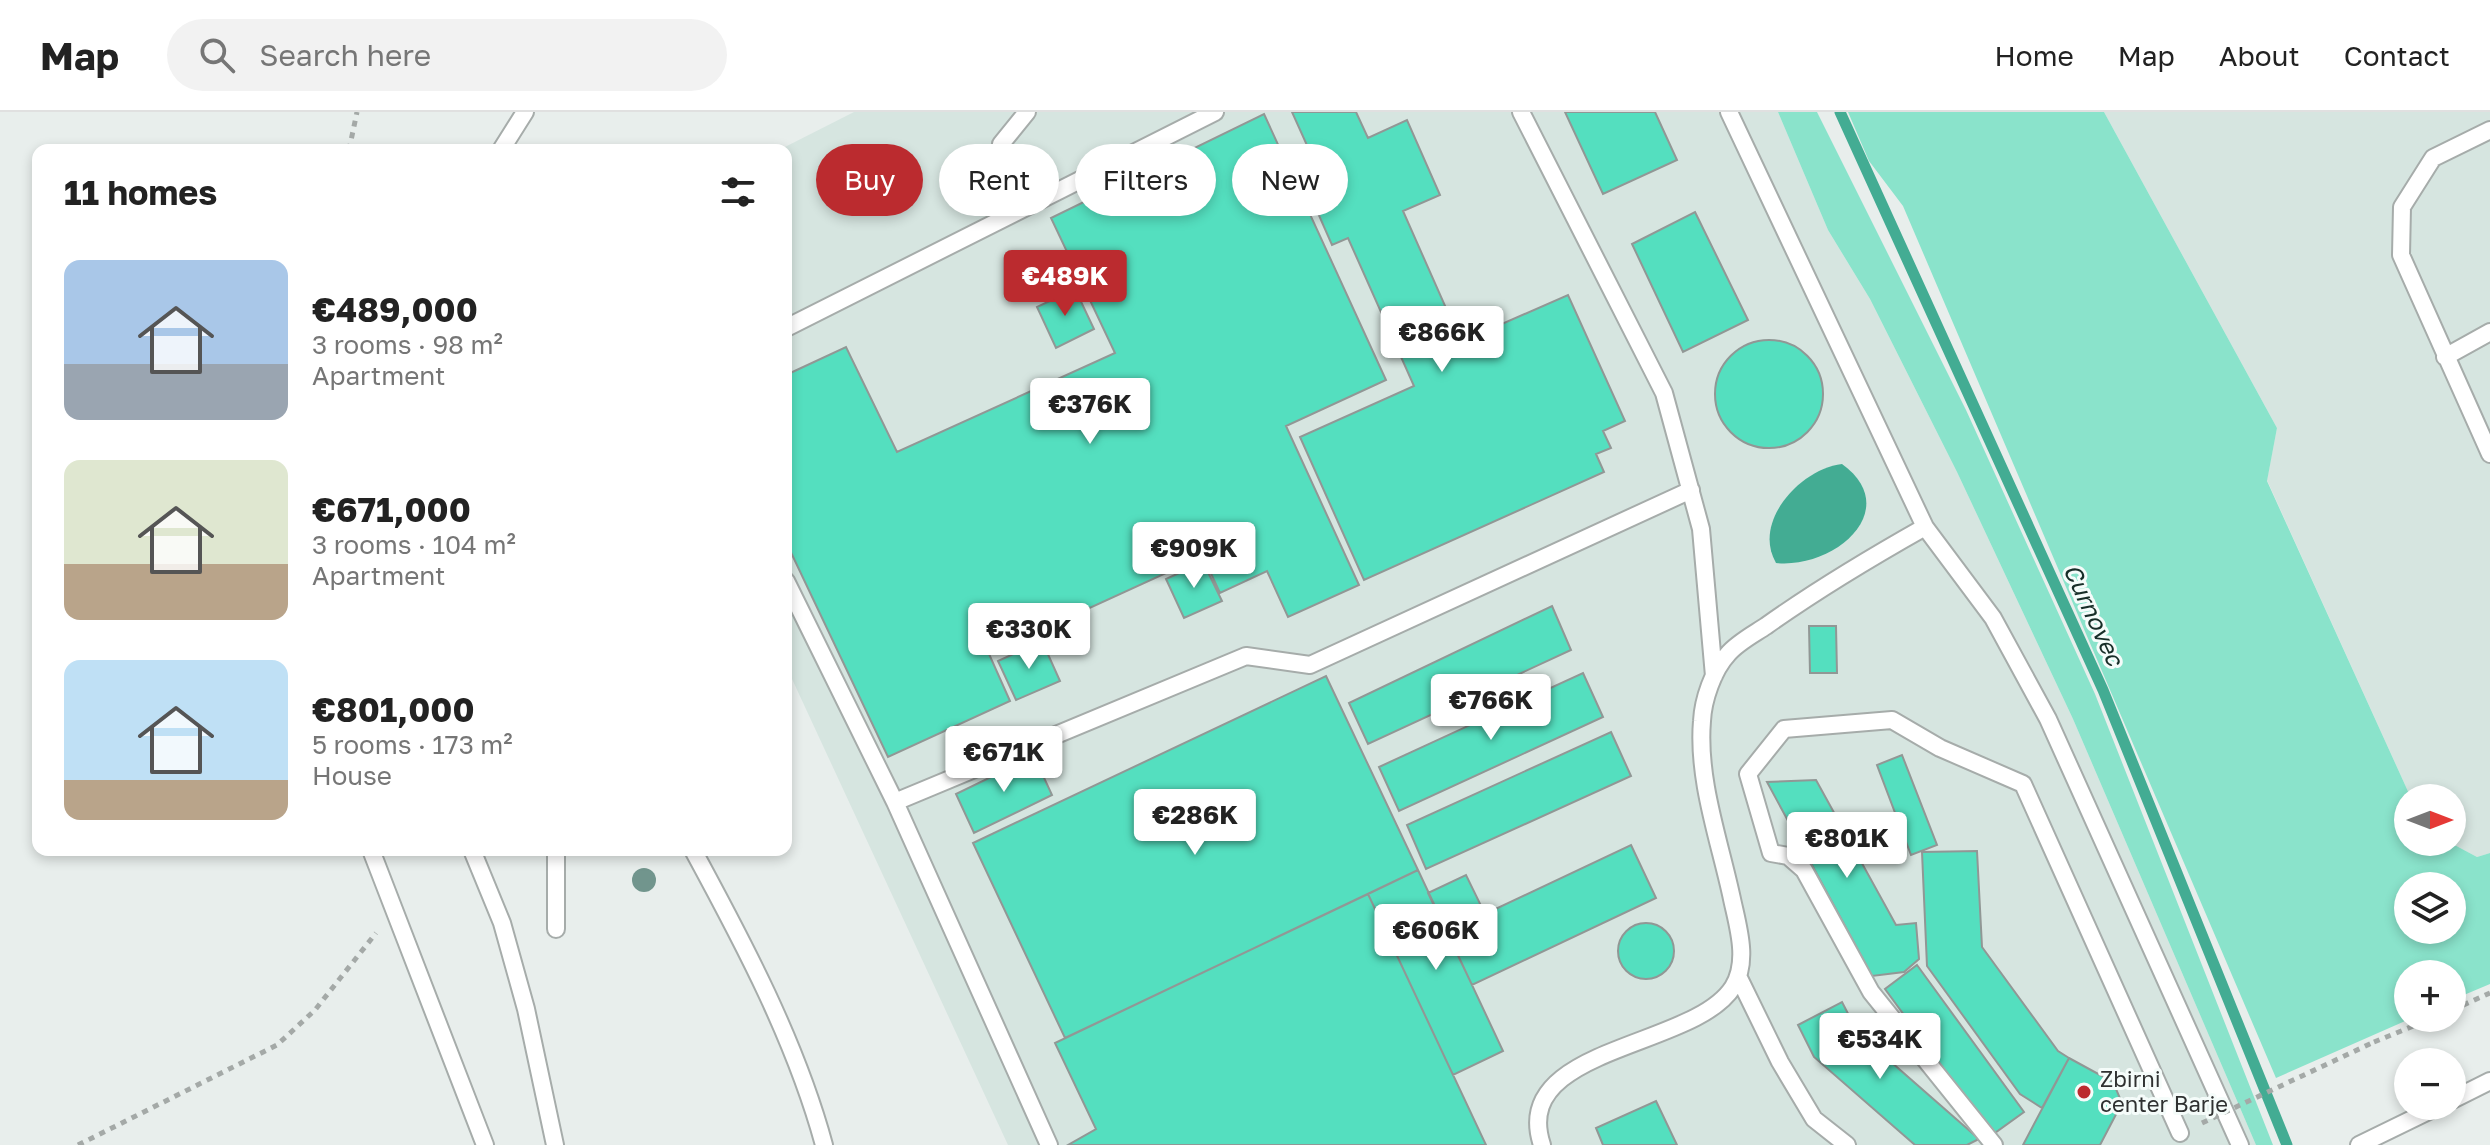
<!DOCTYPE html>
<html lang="en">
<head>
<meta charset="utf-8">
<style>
  body { margin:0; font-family:"Golos Text",sans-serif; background:#f2f2f2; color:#222; height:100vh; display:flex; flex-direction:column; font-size:30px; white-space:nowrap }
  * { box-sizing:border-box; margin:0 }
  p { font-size:26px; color:#767676 }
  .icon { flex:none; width:44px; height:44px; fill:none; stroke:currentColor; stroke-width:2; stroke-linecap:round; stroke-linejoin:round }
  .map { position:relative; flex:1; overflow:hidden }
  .drawer { position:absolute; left:32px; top:32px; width:760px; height:712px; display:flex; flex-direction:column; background:#fff; border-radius:16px; box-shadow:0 4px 12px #0003 }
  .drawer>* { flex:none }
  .banner { position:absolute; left:816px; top:32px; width:760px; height:72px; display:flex; gap:16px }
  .needle { width:52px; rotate:90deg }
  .controls { position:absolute; left:2394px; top:672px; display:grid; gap:16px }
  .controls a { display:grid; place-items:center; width:72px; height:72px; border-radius:50%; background:#fff; box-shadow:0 4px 12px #0003; font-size:40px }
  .price { position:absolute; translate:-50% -68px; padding:0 18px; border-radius:8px; background:#fff; color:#222; font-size:26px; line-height:52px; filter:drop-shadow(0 2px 4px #0008) }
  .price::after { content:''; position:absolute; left:50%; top:48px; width:24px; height:18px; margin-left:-12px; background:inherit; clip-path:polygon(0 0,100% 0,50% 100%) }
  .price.on { background:#bb2b2f; color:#fff }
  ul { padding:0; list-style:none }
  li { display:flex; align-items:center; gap:24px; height:200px; padding:0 32px }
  li span { display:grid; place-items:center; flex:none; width:224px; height:160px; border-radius:16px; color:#555 }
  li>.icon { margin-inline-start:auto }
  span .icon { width:96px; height:96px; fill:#fffc; stroke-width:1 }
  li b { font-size:34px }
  h2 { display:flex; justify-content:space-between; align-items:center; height:96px; padding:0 32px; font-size:34px }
  .chip { padding:0 28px; border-radius:36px; background:#fff; box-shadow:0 4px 12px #0003; font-size:28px; line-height:72px }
  .chip.on { background:#bb2b2f; color:#fff }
  header { display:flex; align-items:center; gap:48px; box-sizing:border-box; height:112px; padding:0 40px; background:#fff; border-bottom:2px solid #e0e0e0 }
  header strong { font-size:38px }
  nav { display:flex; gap:44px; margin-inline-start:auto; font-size:28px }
  .search { width:560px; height:72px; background:#f2f2f2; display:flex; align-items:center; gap:20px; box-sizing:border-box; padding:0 28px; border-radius:44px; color:#767676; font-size:30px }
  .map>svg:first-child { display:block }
</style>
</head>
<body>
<header>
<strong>Map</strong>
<div class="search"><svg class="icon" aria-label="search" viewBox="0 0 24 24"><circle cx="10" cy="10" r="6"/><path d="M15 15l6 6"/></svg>Search here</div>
<nav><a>Home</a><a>Map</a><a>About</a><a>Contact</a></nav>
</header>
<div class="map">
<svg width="2490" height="1033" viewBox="0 0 2490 1033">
  <rect width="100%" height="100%" fill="#e8eeec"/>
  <path fill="#d6e5e0" d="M854 0H1778L1828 118 1870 187 1957 360 2073 607 2256 1033H1008L786 554V38H779Z
    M2104 0H2490V741L2477 745 2449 730 2452 686H2411L2267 368 2277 316Z"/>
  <path fill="#8ae3cb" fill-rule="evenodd" d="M1778 0H1817L1966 298 2095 582 2273 1033H2256L2073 607 1957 360 1870 187 1828 118Z
    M1848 0H2104L2277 316 2267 369 2411 686H2408V730H2449L2477 745 2490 741V872L2452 888V862H2408V906H2412L2276 966 1903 94 1869 49ZM2408 774H2452V818H2408Z"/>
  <path fill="#43ac93" d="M1842 352C1904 397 1835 457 1776 451 1752 410 1800 357 1842 352Z"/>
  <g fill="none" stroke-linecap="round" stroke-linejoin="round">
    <path stroke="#43ac93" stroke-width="11" d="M1840 0 2103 578 2287 1033"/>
  </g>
  <path fill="#54dfbf" stroke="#919795" stroke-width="2" d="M1292 0H1356L1368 26 1407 8 1440 83 1403 99 1461 230 1568 183 1625 309 1603 319 1611 336 1596 342 1604 360 1364 468 1300 325 1414 274 1348 126 1332 133 1299 58 1315 51Z
    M1565 0H1655L1677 48 1603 82Z
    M1264 2 1386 268 1286 314 1359 473 1288 505 1267 459 1220 481 1203 444 989 542 1010 589 888 645 786 430V263L846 235 897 340 1115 241 1051 106Z
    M1695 100 1748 208 1683 240 1632 132Z
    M1075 177 1094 217 1056 236 1037 195Z
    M1715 282a54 54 0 1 1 108 0a54 54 0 1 1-108 0Z
    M1203 450 1222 489 1184 506 1166 467Z
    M1552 494 1571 538 1368 632 1349 591Z
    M1809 514H1836L1837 561H1810Z
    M1042 529 1060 569 1016 588 998 549Z
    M1583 561 1603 605 1399 699 1379 655Z
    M1326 564 1418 758 1065 926 973 731Z
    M1611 620 1631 664 1426 757 1407 713Z
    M1902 643 1937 733 1911 743 1877 653Z
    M1034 644 1052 683 974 721 956 682Z
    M1816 668 1896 813 1916 811 1919 847 1904 860 1872 864 1767 670Z
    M1631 733 1656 786 1472 873 1428 781 1466 763 1485 802Z
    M1977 739 1982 835 2058 939 2069 946 2042 996 2020 982 1927 854 1922 740Z
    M1418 758 1503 939 1453 963 1368 782Z
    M1368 782 1486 1033H1068L1096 1017 1055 931Z
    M1618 839a28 28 0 1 1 56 0a28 28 0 1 1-56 0Z
    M1917 853 2024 1000 1992 1023 1885 877Z
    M1842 890 1858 921 1979 1027 1967 1033H1915L1814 945 1798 913Z
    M2069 946 2113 970 2122 991 2100 1033H2023Z
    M1656 989 1677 1033H1603L1596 1016Z"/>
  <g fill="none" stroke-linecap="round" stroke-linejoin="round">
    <g stroke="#a6acaa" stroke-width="20">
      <path id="service" d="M1521 0 1664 281 1701 417 1714 564
        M1729 0 1925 415 1993 506 2048 607 2240 1033
        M2490 18 2433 46 2402 95 2401 143 2490 342
        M501 38 525 0
        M1025 95 1001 32 1027 0
        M786 216 1215 0
        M2445 245 2490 220
        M786 469 895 690 1049 1033
        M895 690 1246 544 1310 553 1691 378
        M371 738 485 1033
        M472 738 502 811 526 897 555 1033
        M556 738V817
        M693 738C744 832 796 930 824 1033
        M1738 864 1780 950 1814 1007 1847 1033
        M2452 988 2490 969
        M1542 1033C1509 934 1694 937 1733 875 1749 849 1738 815 1732 787 1720 730 1697 668 1702 609 1703 588 1713 558 1728 542 1737 531 1754 522 1766 514 1818 477 1870 446 1925 415
        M1994 1033 1871 880 1804 758 1788 744 1771 741 1748 662 1784 617 1892 608 1940 636 2023 672 2180 1021
        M2359 1033 2439 994"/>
    </g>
    <path stroke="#a4a9a7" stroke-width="5" stroke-dasharray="6 6" stroke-linecap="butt" d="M349 38 357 0
      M2452 898 2490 881
      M2374 930 2433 906
      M78 1033 277 933 315 898 376 821"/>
    <use href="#service" stroke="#fff" stroke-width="16"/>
    <path stroke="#a4a9a7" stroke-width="5" stroke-dasharray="6 6" stroke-linecap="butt" d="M2202 1011 2374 930"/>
  </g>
  <circle fill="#71958d" cx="644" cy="768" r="12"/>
  <circle fill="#bb2b2f" stroke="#f5fcfa" stroke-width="3" cx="2084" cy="980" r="8"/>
  <g text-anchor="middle" stroke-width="6" stroke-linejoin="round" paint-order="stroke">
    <g font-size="22" fill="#2f3131" stroke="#f5fcfa" text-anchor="start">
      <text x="2100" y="975">Zbirni<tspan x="2100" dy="25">center Barje</tspan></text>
    </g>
    <g font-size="24" font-style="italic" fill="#172e28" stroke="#f5fcfa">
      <text transform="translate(2093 503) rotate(65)" y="8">Curnovec</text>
    </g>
  </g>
</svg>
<div class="controls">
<a><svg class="needle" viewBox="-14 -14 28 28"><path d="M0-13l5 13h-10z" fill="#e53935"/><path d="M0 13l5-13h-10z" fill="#767676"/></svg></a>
<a><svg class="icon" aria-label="layers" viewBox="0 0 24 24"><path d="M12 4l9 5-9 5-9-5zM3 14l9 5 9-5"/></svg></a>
<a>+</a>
<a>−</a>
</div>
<b class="price on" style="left:1065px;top:206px">€489K</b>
<b class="price" style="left:1442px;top:262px">€866K</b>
<b class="price" style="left:1090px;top:334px">€376K</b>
<b class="price" style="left:1194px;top:478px">€909K</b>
<b class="price" style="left:1029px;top:559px">€330K</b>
<b class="price" style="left:1491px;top:630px">€766K</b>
<b class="price" style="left:1004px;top:682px">€671K</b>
<b class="price" style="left:1195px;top:745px">€286K</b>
<b class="price" style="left:1847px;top:768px">€801K</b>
<b class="price" style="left:1436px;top:860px">€606K</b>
<b class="price" style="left:1880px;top:969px">€534K</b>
<div class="banner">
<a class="chip on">Buy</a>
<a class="chip">Rent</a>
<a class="chip">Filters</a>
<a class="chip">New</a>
</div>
<section class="drawer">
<h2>11 homes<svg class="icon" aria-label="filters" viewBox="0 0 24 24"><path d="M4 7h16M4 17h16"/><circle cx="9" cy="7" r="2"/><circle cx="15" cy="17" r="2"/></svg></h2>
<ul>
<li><span style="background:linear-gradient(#a9c7e8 65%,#9aa5b1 0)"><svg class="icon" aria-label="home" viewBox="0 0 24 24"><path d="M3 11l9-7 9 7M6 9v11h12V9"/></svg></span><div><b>€489,000</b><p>3 rooms · 98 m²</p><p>Apartment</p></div></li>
<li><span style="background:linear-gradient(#dfe7d0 65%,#b9a48a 0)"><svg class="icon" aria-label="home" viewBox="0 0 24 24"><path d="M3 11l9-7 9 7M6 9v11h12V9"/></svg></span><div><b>€671,000</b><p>3 rooms · 104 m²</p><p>Apartment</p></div></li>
<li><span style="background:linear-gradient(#bfe0f5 75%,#b9a48a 0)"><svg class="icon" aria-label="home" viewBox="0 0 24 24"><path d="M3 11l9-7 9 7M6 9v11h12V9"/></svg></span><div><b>€801,000</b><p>5 rooms · 173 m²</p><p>House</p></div></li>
</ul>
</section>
</div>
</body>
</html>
